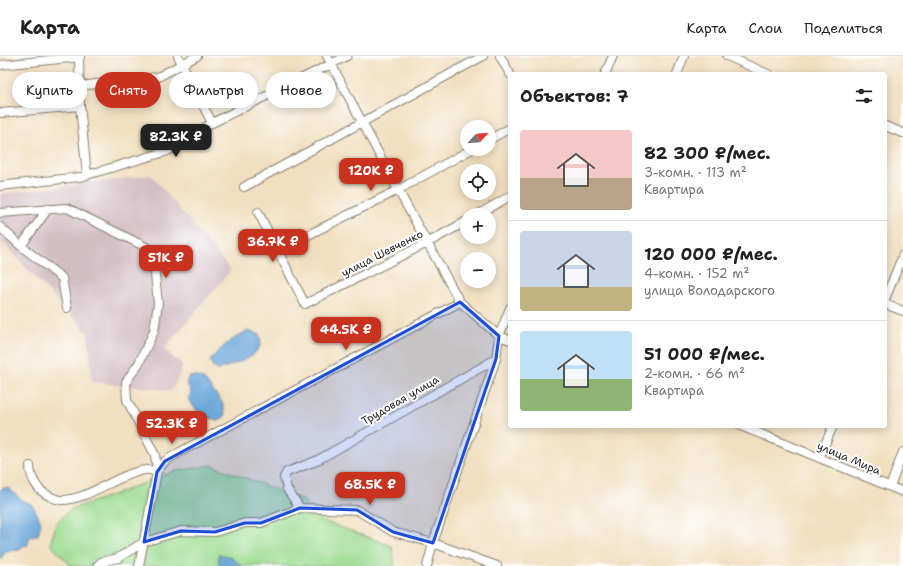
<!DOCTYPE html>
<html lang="ru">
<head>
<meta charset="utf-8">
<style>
  body { margin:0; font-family:"Shantell Sans",sans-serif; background:#f6f6f6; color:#222; height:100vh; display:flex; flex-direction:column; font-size:15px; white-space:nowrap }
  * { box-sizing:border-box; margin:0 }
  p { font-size:13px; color:#767676 }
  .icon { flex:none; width:22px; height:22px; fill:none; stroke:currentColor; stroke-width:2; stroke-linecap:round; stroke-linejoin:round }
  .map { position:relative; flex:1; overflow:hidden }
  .details { position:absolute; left:508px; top:16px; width:379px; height:356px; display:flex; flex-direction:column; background:#fff; border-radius:4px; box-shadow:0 2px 10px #0003 }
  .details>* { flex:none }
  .hud { position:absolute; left:12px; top:16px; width:380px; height:36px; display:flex; gap:8px }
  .needle { width:26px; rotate:64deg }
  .buttons { position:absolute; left:460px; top:64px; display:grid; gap:8px }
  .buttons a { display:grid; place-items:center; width:36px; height:36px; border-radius:50%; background:#fff; box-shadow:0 2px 10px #0003; font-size:20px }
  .price { position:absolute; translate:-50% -34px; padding:0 9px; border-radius:8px; background:#c8321e; color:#fff; font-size:13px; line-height:26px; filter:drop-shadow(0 1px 2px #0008) }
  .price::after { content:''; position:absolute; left:50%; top:24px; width:12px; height:9px; margin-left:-6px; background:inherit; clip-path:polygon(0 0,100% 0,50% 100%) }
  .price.active { background:#222; color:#fff }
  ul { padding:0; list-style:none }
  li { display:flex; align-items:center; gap:12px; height:100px; padding:0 12px }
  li+li { border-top:1px solid #e0e0e0 }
  li span { display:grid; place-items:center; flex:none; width:112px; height:80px; border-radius:4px; color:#555 }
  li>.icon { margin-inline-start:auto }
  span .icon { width:48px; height:48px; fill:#fffc; stroke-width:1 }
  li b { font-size:17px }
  h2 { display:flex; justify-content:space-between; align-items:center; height:48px; padding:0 12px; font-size:17px }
  .chip { padding:0 14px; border-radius:18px; background:#fff; box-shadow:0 2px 10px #0003; font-size:14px; line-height:36px }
  .chip.active { background:#c8321e; color:#fff }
  header { display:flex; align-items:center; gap:24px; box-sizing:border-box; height:56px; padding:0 20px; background:#fff; border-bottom:1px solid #e0e0e0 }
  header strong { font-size:19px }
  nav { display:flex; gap:22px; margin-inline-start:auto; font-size:14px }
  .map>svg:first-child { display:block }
</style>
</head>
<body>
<header>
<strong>Карта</strong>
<nav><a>Карта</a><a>Слои</a><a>Поделиться</a></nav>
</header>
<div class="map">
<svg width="903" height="510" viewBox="0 0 903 510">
  <rect width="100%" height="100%" fill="#fff"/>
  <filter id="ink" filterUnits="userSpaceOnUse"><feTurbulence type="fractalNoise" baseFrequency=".025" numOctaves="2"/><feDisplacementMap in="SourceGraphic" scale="8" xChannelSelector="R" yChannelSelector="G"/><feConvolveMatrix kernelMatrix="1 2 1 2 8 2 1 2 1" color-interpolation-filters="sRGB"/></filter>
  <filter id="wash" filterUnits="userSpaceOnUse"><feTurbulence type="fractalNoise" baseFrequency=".012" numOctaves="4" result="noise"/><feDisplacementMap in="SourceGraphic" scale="16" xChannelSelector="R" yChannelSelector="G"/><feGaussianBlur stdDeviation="0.9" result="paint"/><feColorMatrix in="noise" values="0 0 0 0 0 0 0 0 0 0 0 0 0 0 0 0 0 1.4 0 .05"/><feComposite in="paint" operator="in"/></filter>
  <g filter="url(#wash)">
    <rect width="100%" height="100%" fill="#f1dfc0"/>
    <path fill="#d2bec3" d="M151 119 231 214 164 293 183 309 172 335 92 326 88 277 0 184V138Z"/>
    <path fill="#9ddb90" stroke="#5c7c56" d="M211 409 303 444 323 465 392 490 395 510H71L50 488 57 466 71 453 116 438 172 416Z"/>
    <path fill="#68a5d9" stroke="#42607a" d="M247 275 259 278C268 301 234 307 218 314L213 311 210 304C222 291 231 283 247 275Z
      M196 320 205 324 223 348 225 360 219 365H216C211 361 208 362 203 359 197 356 192 349 189 343L191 336 187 328V324L189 321Z
      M2 432H8L22 444 31 448 34 452 38 459 41 467 38 479 30 481 27 490 24 489 19 494 6 495 0 504V434Z
      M218 499C231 498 232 504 242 510H220Z"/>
  </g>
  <g filter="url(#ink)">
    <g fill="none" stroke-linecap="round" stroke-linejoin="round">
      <g stroke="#867e6e" stroke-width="10">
        <path id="minor" d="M79 0 80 50 87 119
          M178 0 212 67
          M327 0 398 134 460 246 499 280 510 284
          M500 0 510 18
          M727 0 768 18
          M0 9 80 1
          M605 18 613 0
          M677 18 684 0
          M79 30 158 21 197 0
          M0 57 80 50
          M885 70 903 77
          M489 84 510 72
          M0 130 80 121 168 95 212 67 347 0
          M244 131 483 0
          M258 156 305 248 427 187 467 165
          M0 157 67 152 146 191 154 209 158 247 154 275 139 307 126 326 127 344 155 399 157 416 139 510
          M477 159 510 140
          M0 171 21 190 48 153
          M21 190 62 222 67 252
          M278 194 398 134 472 93
          M885 243 903 199
          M885 248 903 255
          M741 370 903 436
          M819 402 833 370
          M30 410C30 419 34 427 40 434 45 438 55 444 62 444 88 444 118 418 145 414 149 413 153 415 157 416
          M157 416 165 405 180 396 460 246
          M890 431 903 396
          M300 452 287 433 284 421 287 416 316 405 496 303
          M97 510 101 506 118 502 144 486 181 475 215 476 245 467H261L300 452 357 454 393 476 433 487 497 510
          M427 510 433 487 496 303 499 280 510 252"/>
      </g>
      <use href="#minor" stroke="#fff" stroke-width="8"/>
    </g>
  </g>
  <path fill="#1d4ed8" fill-opacity="0.2" stroke="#1d4ed8" stroke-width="3" stroke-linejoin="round" d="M460 246 499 280 496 303 433 487 393 476 357 454 300 452 261 467H245L215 476 181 475 144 486 157 416 165 405Z"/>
  <g text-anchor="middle" stroke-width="4" stroke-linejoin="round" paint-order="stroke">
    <g font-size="11" fill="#1c1c1c" stroke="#fff">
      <text transform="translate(382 197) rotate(-27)" y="4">улица Шевченко</text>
      <text transform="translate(400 344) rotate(-30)" y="4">Трудовая улица</text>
      <text transform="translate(849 402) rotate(23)" y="4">улица Мира</text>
    </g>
  </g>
</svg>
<div class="buttons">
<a><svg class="needle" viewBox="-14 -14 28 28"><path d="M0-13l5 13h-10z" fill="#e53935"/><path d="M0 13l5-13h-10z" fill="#767676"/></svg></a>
<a><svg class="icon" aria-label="locate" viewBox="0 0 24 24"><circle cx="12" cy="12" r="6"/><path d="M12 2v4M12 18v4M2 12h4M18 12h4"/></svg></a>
<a>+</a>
<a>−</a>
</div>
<b class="price active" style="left:176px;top:102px">82.3K ₽</b>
<b class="price" style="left:371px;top:136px">120K ₽</b>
<b class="price" style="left:273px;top:207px">36.7K ₽</b>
<b class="price" style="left:166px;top:223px">51K ₽</b>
<b class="price" style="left:346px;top:295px">44.5K ₽</b>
<b class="price" style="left:172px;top:389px">52.3K ₽</b>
<b class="price" style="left:370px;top:450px">68.5K ₽</b>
<div class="hud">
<a class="chip">Купить</a>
<a class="chip active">Снять</a>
<a class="chip">Фильтры</a>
<a class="chip">Новое</a>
</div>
<section class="details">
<h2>Объектов: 7<svg class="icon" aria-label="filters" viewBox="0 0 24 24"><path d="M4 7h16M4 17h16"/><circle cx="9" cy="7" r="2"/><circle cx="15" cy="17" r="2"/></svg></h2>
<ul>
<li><span style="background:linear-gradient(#f6c9c9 60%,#b9a48a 0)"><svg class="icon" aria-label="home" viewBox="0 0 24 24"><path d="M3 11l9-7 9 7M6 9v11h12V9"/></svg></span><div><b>82 300 ₽/мес.</b><p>3-комн. · 113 m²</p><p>Квартира</p></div></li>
<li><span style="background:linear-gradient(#c9d6e8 70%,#c2b280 0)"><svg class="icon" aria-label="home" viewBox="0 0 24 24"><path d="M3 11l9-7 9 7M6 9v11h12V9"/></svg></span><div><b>120 000 ₽/мес.</b><p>4-комн. · 152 m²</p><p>улица Володарского</p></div></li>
<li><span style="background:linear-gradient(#bfe0f5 60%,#8fb573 0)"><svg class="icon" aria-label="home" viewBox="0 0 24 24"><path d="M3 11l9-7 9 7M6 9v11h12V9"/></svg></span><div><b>51 000 ₽/мес.</b><p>2-комн. · 66 m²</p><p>Квартира</p></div></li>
</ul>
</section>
</div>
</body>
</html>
